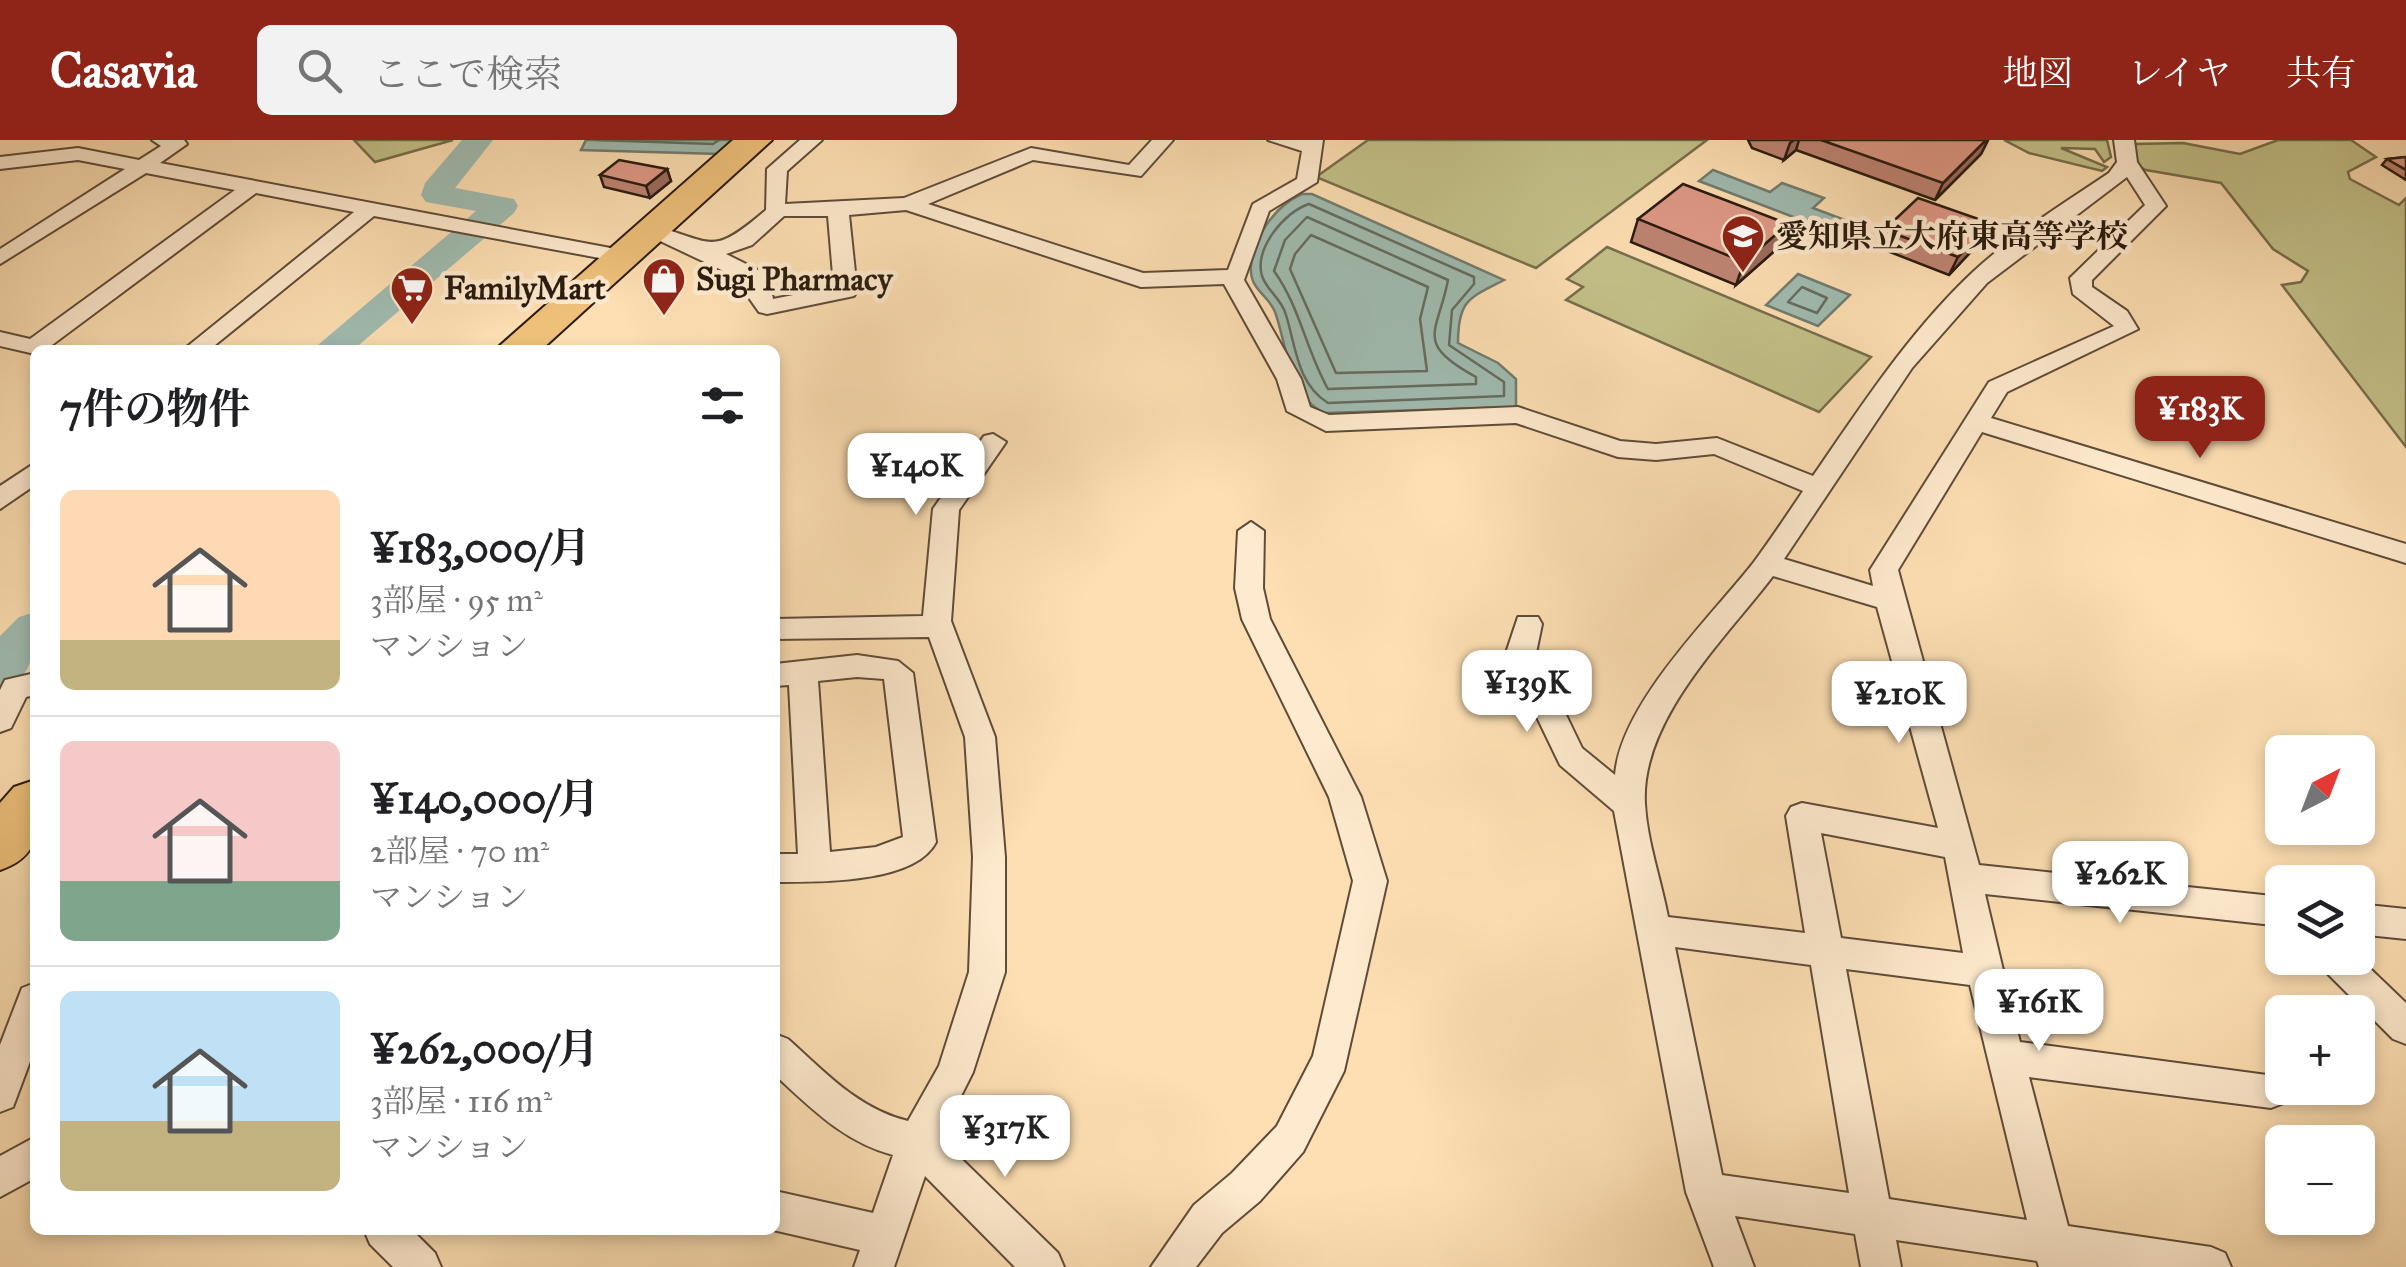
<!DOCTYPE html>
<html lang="ja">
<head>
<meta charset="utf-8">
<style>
  body { margin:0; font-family:"IM FELL Great Primer","Noto Serif JP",serif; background:#f2f2f2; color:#202124; height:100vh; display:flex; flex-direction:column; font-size:38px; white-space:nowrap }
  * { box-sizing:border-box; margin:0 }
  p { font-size:32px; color:#757577 }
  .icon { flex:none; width:55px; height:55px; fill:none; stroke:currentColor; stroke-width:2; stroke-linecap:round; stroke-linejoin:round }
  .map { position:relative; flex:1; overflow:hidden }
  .panel { position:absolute; left:30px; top:205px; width:750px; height:890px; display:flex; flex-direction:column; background:#fff; border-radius:15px; box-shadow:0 5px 15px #0003 }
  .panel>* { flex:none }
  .needle { width:65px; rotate:42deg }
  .controls { position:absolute; left:2265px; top:595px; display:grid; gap:20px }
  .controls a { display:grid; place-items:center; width:110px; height:110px; border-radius:15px; background:#fff; box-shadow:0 5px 15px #0003; font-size:50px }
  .price { position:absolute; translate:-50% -85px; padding:0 22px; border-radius:20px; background:#fff; color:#222; font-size:32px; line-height:65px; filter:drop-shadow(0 2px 5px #0008) }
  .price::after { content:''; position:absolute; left:50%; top:60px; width:30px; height:22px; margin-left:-15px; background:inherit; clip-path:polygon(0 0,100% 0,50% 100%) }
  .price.on { background:#8f2418; color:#fff }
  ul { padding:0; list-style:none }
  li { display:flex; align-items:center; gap:30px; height:250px; padding:0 30px }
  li+li { border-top:2px solid #e0e0e0 }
  li span { display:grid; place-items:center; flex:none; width:280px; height:200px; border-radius:15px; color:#555 }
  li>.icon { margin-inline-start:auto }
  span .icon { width:120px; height:120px; fill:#fffc; stroke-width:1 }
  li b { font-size:42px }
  h2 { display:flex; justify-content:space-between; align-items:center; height:120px; padding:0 30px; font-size:42px }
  header { display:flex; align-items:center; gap:60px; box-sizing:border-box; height:140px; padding:0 50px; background:#8f2418; color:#fff }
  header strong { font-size:48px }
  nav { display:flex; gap:55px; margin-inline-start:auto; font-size:35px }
  .search { width:700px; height:90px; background:#f2f2f2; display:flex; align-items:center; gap:25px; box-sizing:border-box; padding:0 35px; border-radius:15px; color:#757577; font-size:38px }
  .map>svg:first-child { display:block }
</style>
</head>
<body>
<header>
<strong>Casavia</strong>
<div class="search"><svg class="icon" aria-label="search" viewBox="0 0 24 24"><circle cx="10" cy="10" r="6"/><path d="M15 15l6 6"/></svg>ここで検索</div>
<nav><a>地図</a><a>レイヤ</a><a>共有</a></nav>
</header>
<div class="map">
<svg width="2406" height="1127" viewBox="0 0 2406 1127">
  <rect width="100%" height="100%" fill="#fddfb3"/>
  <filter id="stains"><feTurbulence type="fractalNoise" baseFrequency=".002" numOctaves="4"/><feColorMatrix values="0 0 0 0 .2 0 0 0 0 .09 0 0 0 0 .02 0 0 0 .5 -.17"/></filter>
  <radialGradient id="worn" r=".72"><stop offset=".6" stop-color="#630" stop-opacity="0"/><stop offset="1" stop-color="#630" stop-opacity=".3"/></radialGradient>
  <path fill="#c4c189" stroke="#776e4c" stroke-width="2.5" d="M354 0H453L375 22Z
    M1368 0H1707L1536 128 1316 37Z
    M2004 0H2107L2111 17 2104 22 2095 9 2061 8 2107 27 2102 31 2029 13Z
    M2278 0H2351L2376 17 2348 32 2350 39 2399 65 2406 58V307L2282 145 2301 142 2308 131 2273 109 2221 43 2146 30 2138 26 2135 4 2183 3 2240 14Z
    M1607 107 1871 217 1819 272 1566 160 1583 147 1567 139Z"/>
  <path fill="#a0bcb1" stroke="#717c70" stroke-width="2.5" d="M586 0H734L719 14 581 10Z
    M1713 30 1770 52 1782 43 1824 58 1813 68 1858 85 1846 97 1699 41Z
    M1302 54H1312L1504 140C1469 158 1458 160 1458 203L1498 223 1516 239V267L1325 273C1289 258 1287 205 1275 172 1268 154 1249 150 1251 126 1253 97 1276 65 1302 54Z
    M1798 134 1850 155 1818 186 1766 165Z"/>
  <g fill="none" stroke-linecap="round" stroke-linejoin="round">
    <path stroke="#656c60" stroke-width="2.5" d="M596 0 713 4 719 0
      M1309 64 1474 137V144L1452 170 1449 205 1504 242V256L1328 263C1297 244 1296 207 1286 175 1282 159 1267 151 1262 136 1254 109 1284 72 1309 64Z
      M1307 77 1448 140C1438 193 1413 203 1476 237V244L1328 249C1306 210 1300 167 1274 131L1285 100Z
      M1311 95 1428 147 1420 179 1427 231 1336 233 1290 129 1295 114Z
      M1802 147 1827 158 1817 173 1788 162Z"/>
    <path fill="#a0bcb1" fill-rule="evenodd" d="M462 0H493L455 48 514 59 518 66 514 73 353 210H312L476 71 426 62 421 55 425 43Z
      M35 472C35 505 36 539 0 551V496L19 477Z"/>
    <g stroke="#5f4c38" stroke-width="4">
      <path id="street" d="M152 0H184L187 4 160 23 621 110 632 116 621 122 374 76 209 210H183L354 72 256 53 52 205 58 210H35V214L0 206V192L30 199 235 50 146 33 0 124V109L125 29 78 20 0 29V17L78 8 139 20 161 6Z
        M800 0H822L787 31 785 64 904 58 1031 8 1129 25 1152 0H1173L1141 36 1033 20 928 64 1143 133 1228 130 1253 64 1297 39 1302 11 1268 0H1323L1317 42 1269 71 1244 140 1301 239 1310 267 1329 275 1518 267 1620 301 1656 304 1717 298 1813 336C1862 265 1910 191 1973 132 2014 94 2063 64 2109 33L2117 22 2114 0H2134L2137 22 2166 66 2092 140V147L2127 171 2138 189 2007 252 1991 278 2406 404V423L1982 292 1898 430 1979 725 2282 757V786L1985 754 2020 902 2282 937V948L2290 950 2284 963 2271 968 2029 937 2068 1086 2211 1107 2225 1113 2231 1127H2039L2037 1121 1896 1100 1901 1127H1861L1855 1094 1735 1076 1754 1127H1714L1686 1052 1614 671 1560 625 1506 513 1518 477H1538L1542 484 1536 513 1582 608 1615 635C1621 563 1711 477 1754 422 1771 399 1787 375 1803 351L1714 314 1656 320 1618 317 1516 283 1326 291 1287 271 1277 239 1224 144 1141 147 906 70 849 75 857 151 854 156 767 174 759 172 747 155 749 143 639 91 650 85C714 101 709 119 766 70L767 29ZM2127 37 2145 65 2070 138 2073 154 2114 186 1989 242 1870 430 1873 446 1784 419 1912 228 1987 143ZM784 76H828L834 147 773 159 768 135 726 114 752 105ZM1773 436 1877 467 1938 688 1802 663 1791 667 1786 676 1805 793 1668 777C1661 740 1647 701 1645 664 1640 580 1725 499 1773 436ZM1821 693 1945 717 1963 813 1841 798ZM1675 807 1811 825 1849 1053 1722 1035ZM1846 829 1970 845 2027 1080 1889 1059Z
        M993 294 1006 302 959 370 951 481 995 597 1005 717V832L973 932 940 998 1058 1113 1064 1127H1015L925 1036 894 1127H854L860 1110 773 1090 775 1051 873 1073 893 1015C844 1002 812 969 775 935V894L788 899C825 932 858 969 908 981L939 926 969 832 973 717 965 597 929 497 775 499V479L923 476 933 369 984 296Z
        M35 323V345L0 369V346Z
        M1251 382 1264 391 1263 448 1270 479 1361 657 1387 741 1344 931 1303 1012 1260 1061 1222 1093 1196 1127H1151L1194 1065 1232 1033 1277 986 1313 916 1353 741 1329 657 1242 479 1235 448 1238 391Z
        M857 515 898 521 913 533 936 702C915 744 816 742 775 742V714H798L789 545 775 546V524ZM857 537 884 539 903 697 876 707 830 712 818 541Z
        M35 533V555L26 557 11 588 0 592V550L5 540Z
        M2358 764 2406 769V799L2358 794Z
        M2358 817 2406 863V904L2393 899 2323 829 2318 818Z
        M35 843V908L13 967 0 972V905L22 848Z
        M35 997V1038L0 1057V1016Z
        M364 1090H412L435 1113 441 1127H393L370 1104Z"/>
    </g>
    <g stroke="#2a1b0f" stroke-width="4">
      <path id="highway" d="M733 0H772L541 210H495Z
        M35 640C35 683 47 714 0 730V663L14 647Z"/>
    </g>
    <use href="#street" fill="#feeace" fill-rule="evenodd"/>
    <use href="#highway" fill="#eec07a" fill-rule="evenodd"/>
  </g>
  <path fill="#bf8473" stroke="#2a1b0f" stroke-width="2.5" d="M1748 0H1988L1981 14 1935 60 1796 10 1784 20 1752 8Z
    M2406 17V40L2382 25 2387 19Z
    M667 29 671 41 650 58 604 47 600 35Z
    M1638 79 1788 84 1779 107 1736 145 1631 102Z
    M1884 90 1981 101 1949 135 1877 107Z"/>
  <path fill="#9b6b5e" stroke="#2a1b0f" stroke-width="2.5" d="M1794 0H1799L1796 10 1784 20 1790 3Z
    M1986 0H1988L1981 14 1935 60 1943 43Z
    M667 29 671 41 650 58 646 46Z
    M1990 83 1981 101 1949 135 1958 117Z
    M1788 84 1779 107 1736 145 1744 122Z"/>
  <path fill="#de9986" stroke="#2a1b0f" stroke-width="2.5" d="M1821 0H1986L1943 43Z
    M2406 17V30L2387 19Z
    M619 20 667 29 646 46 600 35Z
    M1683 44 1788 84 1744 122 1638 79Z
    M1918 58 1990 83 1958 117 1884 90Z"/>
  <defs>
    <g id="school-pin" transform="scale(2.25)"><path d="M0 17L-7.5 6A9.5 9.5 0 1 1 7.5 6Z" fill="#8f2418" stroke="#feeace"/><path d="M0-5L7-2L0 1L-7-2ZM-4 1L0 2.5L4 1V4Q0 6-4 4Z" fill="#fff"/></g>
    <g id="shop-pin" transform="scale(2.25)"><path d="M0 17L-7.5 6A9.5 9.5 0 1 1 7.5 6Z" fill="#8f2418" stroke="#feeace"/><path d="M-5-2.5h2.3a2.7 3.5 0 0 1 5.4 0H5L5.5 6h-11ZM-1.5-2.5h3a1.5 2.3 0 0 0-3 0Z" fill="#fff"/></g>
    <g id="supermarket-pin" transform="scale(2.25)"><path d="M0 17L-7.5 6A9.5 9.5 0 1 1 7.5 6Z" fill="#8f2418" stroke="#feeace"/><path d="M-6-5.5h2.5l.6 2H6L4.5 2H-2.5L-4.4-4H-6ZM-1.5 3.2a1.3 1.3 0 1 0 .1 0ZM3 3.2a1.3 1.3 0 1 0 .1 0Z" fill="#fff"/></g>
  </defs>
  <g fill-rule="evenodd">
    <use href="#school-pin" x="1743" y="96"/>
    <use href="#shop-pin" x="664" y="139"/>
    <use href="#supermarket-pin" x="412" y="148"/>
  </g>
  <g text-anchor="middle" stroke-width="9" stroke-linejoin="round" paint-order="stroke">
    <g font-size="32" font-weight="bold" fill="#2a1b0f" stroke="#feeace" text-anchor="start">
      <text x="1776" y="107">愛知県立大府東高等学校</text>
      <text x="696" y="150">Sugi Pharmacy</text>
      <text x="444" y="159">FamilyMart</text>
    </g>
  </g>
  <rect width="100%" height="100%" filter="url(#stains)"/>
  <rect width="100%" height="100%" fill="url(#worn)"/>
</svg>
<div class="controls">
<a><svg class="needle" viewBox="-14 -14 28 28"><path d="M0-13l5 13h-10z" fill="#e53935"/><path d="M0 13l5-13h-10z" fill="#757577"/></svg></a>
<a><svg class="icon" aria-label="layers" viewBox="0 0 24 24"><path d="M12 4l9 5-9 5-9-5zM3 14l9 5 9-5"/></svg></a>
<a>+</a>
<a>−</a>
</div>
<b class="price on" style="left:2200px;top:321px">¥183K</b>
<b class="price" style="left:916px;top:378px">¥140K</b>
<b class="price" style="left:1527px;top:595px">¥139K</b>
<b class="price" style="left:1899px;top:606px">¥210K</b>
<b class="price" style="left:2120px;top:786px">¥262K</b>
<b class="price" style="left:2039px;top:914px">¥161K</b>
<b class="price" style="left:1005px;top:1040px">¥317K</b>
<section class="panel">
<h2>7件の物件<svg class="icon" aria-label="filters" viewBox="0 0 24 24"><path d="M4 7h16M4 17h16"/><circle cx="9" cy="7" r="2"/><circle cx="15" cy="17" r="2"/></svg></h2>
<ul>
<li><span style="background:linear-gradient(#ffd9b3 75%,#c2b280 0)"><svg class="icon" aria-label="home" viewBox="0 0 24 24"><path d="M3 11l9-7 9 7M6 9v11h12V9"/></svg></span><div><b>¥183,000/月</b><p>3部屋 · 95 m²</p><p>マンション</p></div></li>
<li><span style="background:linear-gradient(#f6c9c9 70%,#7fa58c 0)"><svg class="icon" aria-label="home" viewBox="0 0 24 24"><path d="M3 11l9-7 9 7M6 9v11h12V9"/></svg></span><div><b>¥140,000/月</b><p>2部屋 · 70 m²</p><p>マンション</p></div></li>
<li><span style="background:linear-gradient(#bfe0f5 65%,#c2b280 0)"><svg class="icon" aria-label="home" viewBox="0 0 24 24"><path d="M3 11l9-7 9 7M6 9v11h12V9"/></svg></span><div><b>¥262,000/月</b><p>3部屋 · 116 m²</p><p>マンション</p></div></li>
</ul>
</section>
</div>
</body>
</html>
